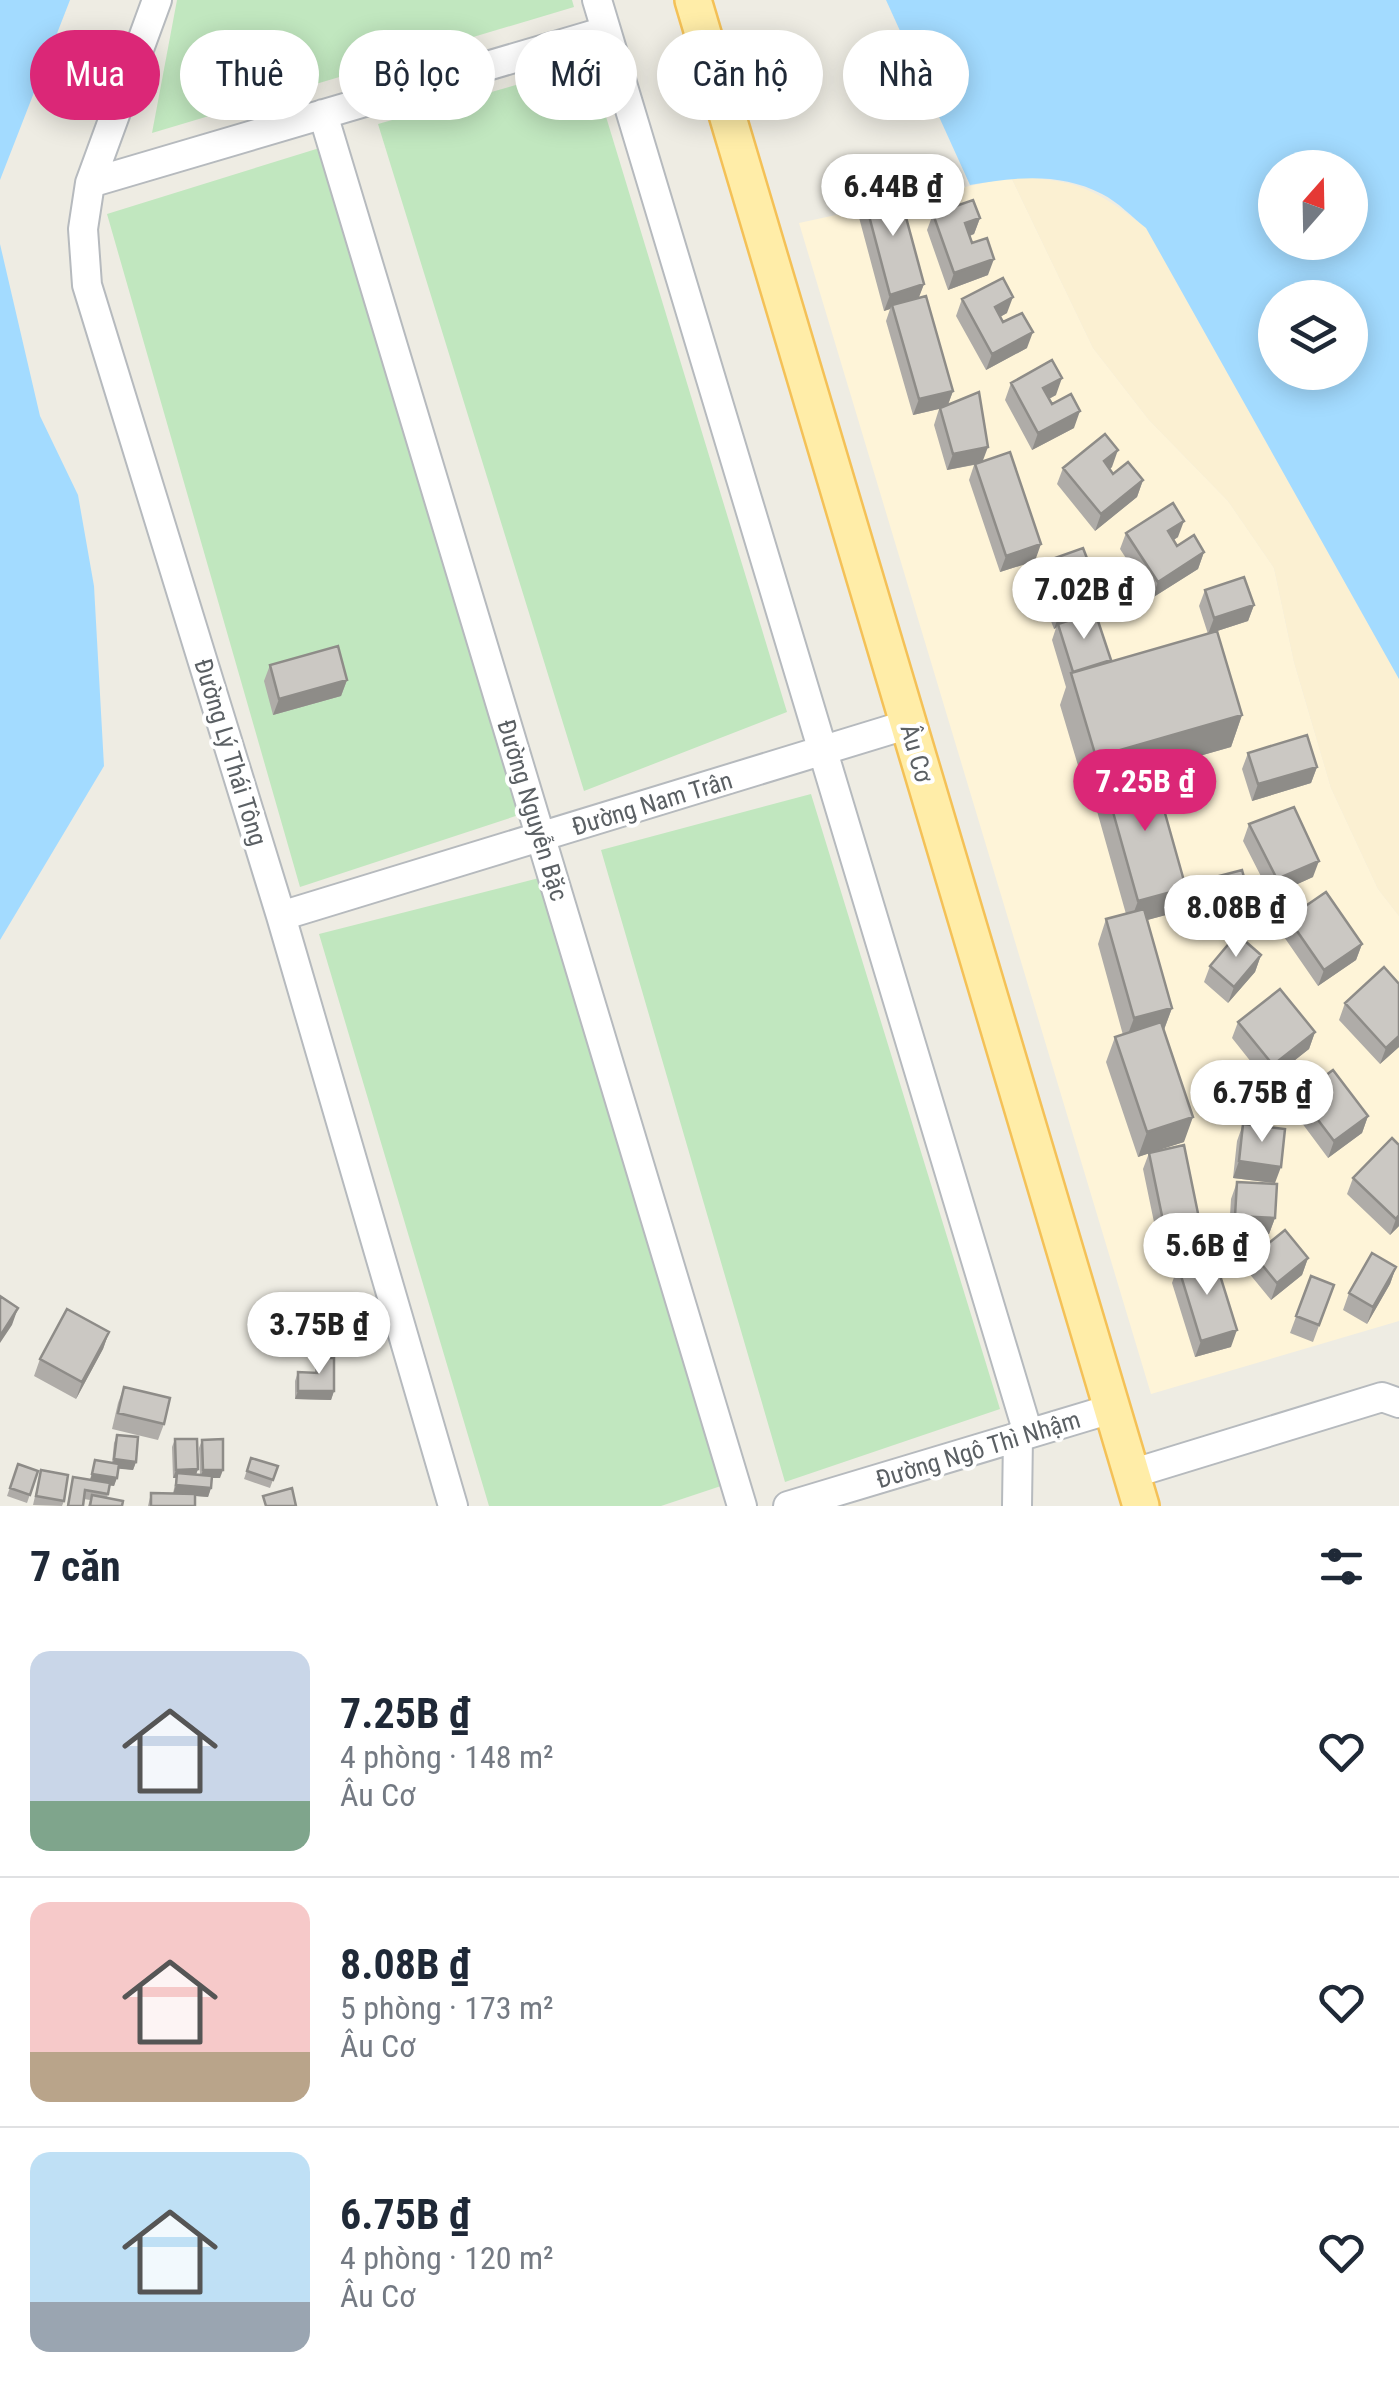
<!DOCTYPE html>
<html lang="vi">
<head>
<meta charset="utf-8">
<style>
  body { margin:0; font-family:"Roboto Condensed",sans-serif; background:#f2f2f3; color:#1f2937; height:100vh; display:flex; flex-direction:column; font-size:38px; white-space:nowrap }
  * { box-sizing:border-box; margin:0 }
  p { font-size:32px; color:#747a83 }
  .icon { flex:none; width:55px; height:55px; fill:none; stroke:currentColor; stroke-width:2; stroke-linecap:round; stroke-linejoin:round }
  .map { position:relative; height:1506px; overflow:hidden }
  .side { display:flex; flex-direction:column; background:#fff; flex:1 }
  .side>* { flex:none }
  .banner { position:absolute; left:30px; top:30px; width:1340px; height:90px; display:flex; gap:20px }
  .needle { width:65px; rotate:20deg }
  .controls { position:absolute; left:1258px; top:150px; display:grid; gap:20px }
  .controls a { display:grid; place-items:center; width:110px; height:110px; border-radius:50%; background:#fff; box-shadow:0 5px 25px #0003; font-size:50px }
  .price { position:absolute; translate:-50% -85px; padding:0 22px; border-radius:35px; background:#fff; color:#222; font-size:32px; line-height:65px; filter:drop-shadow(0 2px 5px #0008) }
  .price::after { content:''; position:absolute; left:50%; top:60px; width:30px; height:22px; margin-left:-15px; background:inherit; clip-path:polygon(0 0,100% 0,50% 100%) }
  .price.active { background:#db2777; color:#fff }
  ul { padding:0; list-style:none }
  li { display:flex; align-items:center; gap:30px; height:250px; padding:0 30px }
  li+li { border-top:2px solid #e0e1e3 }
  li span { display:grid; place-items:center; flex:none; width:280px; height:200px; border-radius:20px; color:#555 }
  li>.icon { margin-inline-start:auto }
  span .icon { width:120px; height:120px; fill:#fffc; stroke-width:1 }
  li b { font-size:42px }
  h2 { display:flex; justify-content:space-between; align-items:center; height:120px; padding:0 30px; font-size:42px }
  .pill { padding:0 35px; border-radius:45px; background:#fff; box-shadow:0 5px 25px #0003; font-size:35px; line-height:90px }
  .pill.active { background:#db2777; color:#fff }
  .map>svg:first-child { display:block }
</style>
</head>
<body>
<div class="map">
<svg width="1399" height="1506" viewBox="0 0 1399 1506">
  <rect width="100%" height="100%" fill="#eeece3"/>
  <path fill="#fef4d8" d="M1011 177 1093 348 1149 420 1228 501 1274 568 1294 662 1331 788 1378 889 1399 916V1321L1151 1394 799 223Z"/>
  <path fill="#c1e7bf" d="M177 0H572L574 7 152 133Z
    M590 64 787 712 584 791 378 124Z
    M326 146 537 809 300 887 107 214Z
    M811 794 1000 1409 785 1482 601 850Z
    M539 878 727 1484 661 1506H489L319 934Z"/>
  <path fill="#fbf0d2" d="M1011 177C1076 179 1095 188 1146 228L1399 679V916L1378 889 1331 788 1294 662 1274 568 1228 501 1149 420 1093 348Z"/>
  <path fill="#a3dbff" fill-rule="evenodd" d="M0 0H70L0 180Z
    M886 0H1399V679L1146 228C1132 217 1118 202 1102 194 1060 172 1015 177 970 185ZM1275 168H1350V242H1275ZM1275 298H1350V372H1275Z
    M0 244 40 416 78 495 94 586 104 766 0 940Z"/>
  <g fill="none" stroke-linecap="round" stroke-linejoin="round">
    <g stroke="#b6babe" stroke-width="32">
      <path id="minor" d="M157 0 90 183 83 229 87 285 281 916 453 1506
        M597 0 1028 1433
        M323 114 742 1506
        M90 183 606 31
        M281 916 909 724
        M1131 1474 1382 1397 1399 1403
        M788 1506 1111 1409
        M1017 1506 1018 1436"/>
    </g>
    <g stroke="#f4c157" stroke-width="40">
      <path id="major" d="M693 0 1141 1506"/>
    </g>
    <use href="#minor" stroke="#fff" stroke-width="28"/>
    <use href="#major" stroke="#ffeda8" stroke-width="35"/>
  </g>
  <path fill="#afaca8" d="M863 193 924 284 918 298 953 391 948 405 983 461 1035 561 1000 572 969 480 974 465 947 470 934 425 939 409 913 415 886 321 890 309 884 311 857 210Z
    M933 214 980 218 974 234 970 236 988 275 948 290 927 230Z
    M962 299 1007 313 1000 317 1003 322 1027 348 986 370 956 316Z
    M1011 383 1056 395 1049 399 1052 404 1074 428 1032 450 1005 400Z
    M1112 467 1110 469 1113 474 1143 480 1137 497 1095 531 1057 484 1063 468Z
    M1126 533 1178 537 1174 540 1177 546 1204 552 1198 569 1152 598 1120 549Z
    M1041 563 1096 613 1110 662 1208 634 1199 606 1205 590 1254 605 1248 621 1217 631 1242 715 1231 747 1153 769 1177 912 1147 920 1172 1008 1164 1030 1184 1142 1150 1152 1202 1233 1196 1250 1161 1256 1143 1169 1149 1153 1138 1157 1106 1062 1115 1037 1123 1035 1098 944 1106 919 1126 914 1095 804 1103 784 1085 789 1060 705 1066 687 1052 640 1056 628 1054 629 1035 580Z
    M270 665 347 680 341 696 273 715 264 681Z
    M1248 753 1317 767 1311 783 1252 801 1242 769Z
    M1249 824 1313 877 1271 896 1243 841Z
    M1208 879 1252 906 1246 922 1212 931 1202 896Z
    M1288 918 1362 944 1356 960 1318 986 1282 934Z
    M1261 955 1255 972 1228 1003 1204 982 1210 966Z
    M1399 984V1047L1380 1064 1339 1020 1345 1003Z
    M1238 1022 1315 1032 1309 1049 1267 1082 1232 1038Z
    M1299 1095 1368 1116 1362 1133 1328 1158 1293 1111Z
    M1243 1124 1275 1183 1233 1178 1237 1141Z
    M1399 1145V1226L1390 1235 1347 1194 1353 1178Z
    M1237 1182 1275 1218 1269 1234 1229 1232 1231 1199Z
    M1254 1255 1308 1258 1302 1275 1271 1300 1248 1272Z
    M1178 1266 1231 1347 1195 1357 1172 1283Z
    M1396 1267 1390 1284 1367 1324 1343 1310 1349 1293Z
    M1311 1276 1334 1285 1313 1342 1290 1333Z
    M109 1332 103 1349 76 1399 34 1376 40 1359Z
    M318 1358 334 1391 331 1400 295 1399V1381L298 1372 315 1373V1366Z
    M124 1387 164 1424 158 1440 112 1429 118 1403Z
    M117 1435 136 1462 133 1470 119 1468 114 1486 110 1485 107 1498 122 1506H88L90 1500 84 1499 83 1506H67L73 1477 90 1480 95 1460 112 1463 114 1443Z
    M175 1439 198 1469 196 1475H200L199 1448 202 1440 220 1478H211V1488L208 1497 195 1496V1506H148L151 1493 173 1494 176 1478H173L172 1447Z
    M251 1458 278 1466 270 1488 244 1479Z
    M18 1464 38 1471 27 1503 7 1496Z
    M41 1470 64 1501 62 1506 33 1505Z"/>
  <path fill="#8e8c88" d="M980 218 974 234 959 239 965 223Z
    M994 259 988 275 948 290 954 273Z
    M924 284 918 300 892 305 890 309 884 311 890 295Z
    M1013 297 1007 313 989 323 995 307Z
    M1033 332 1027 348 986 370 992 354Z
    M1062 378 1056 395 1037 405 1043 388Z
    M953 391 947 407 913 415 919 399Z
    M1080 411 1074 428 1032 450 1038 433Z
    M988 447 982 463 947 470 953 454Z
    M1118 450 1112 467 1098 478 1104 461Z
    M1143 480 1137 497 1095 531 1101 514Z
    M1184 521 1178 537 1162 547 1168 531Z
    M1041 544 1035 561 1000 572 1006 556Z
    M1204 552 1198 569 1152 598 1158 582Z
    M1102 597 1096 613 1058 624 1056 628 1054 629 1060 612Z
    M1254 605 1248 621 1208 634 1214 618Z
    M347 680 341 696 273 715 279 699Z
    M1242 715 1231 747 1105 783 1104 780 1103 784 1085 789 1096 757Z
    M1317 767 1311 783 1252 801 1258 784Z
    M1319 861 1313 877 1271 896 1277 879Z
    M1186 888 1177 912 1129 925 1138 901Z
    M1252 906 1246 922 1212 931 1218 915Z
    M1362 944 1356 960 1318 986 1324 970Z
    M1261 955 1255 972 1228 1003 1234 987Z
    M1172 1008 1163 1032 1125 1042 1134 1018Z
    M1315 1032 1309 1049 1267 1082 1273 1065Z
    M1399 1036V1047L1380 1064 1386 1048Z
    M1368 1116 1362 1133 1328 1158 1334 1141Z
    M1193 1117 1184 1142 1138 1157 1147 1132Z
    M1239 1161 1281 1167 1275 1183 1233 1178Z
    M1399 1215V1226L1390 1235 1396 1219Z
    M1235 1216 1275 1218 1269 1234 1229 1232Z
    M1202 1233 1196 1250 1161 1256 1167 1240Z
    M1308 1258 1302 1275 1271 1300 1277 1283Z
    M1396 1267 1390 1284 1367 1324 1373 1307Z
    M18 1308 12 1325 0 1343V1336Z
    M1237 1330 1231 1347 1195 1357 1201 1341Z
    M109 1332 103 1349 76 1399 82 1382Z
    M298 1391H334L331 1400 295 1399Z
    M114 1459 136 1462 133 1470 111 1468Z
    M198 1469 195 1477 177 1473 176 1478H173L176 1470Z
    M203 1470H223L220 1478H200Z
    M92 1474 117 1478 114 1486 89 1483Z
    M176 1485 211 1488 208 1497 173 1494Z"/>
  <path fill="#cbc8c3" stroke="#8e8c88" stroke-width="2.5" d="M897 184 924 284 890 295 863 193Z
    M973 200 980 218 965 223 972 243 987 238 994 259 954 273 933 214Z
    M1003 278 1013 297 995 307 1003 322 1022 313 1033 332 992 354 962 299Z
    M926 296 953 391 919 399 892 305Z
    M1052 360 1062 378 1043 388 1052 404 1071 394 1080 411 1038 433 1011 383Z
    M979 392 988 447 953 454 940 408Z
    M1105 434 1118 450 1104 461 1113 474 1128 462 1143 480 1101 514 1063 468Z
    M1010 452 1041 544 1006 556 975 464Z
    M1173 503 1184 521 1168 531 1177 546 1194 535 1204 552 1158 582 1126 533Z
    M1083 548 1102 597 1060 612 1041 563Z
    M1244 577 1254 605 1214 618 1205 590Z
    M1095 612 1111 660 1073 672 1058 624Z
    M1217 631 1242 715 1096 757 1071 673Z
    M338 646 347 680 279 699 270 665Z
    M1307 735 1317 767 1258 784 1248 753Z
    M1152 767 1186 888 1138 901 1104 780Z
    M1294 807 1319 861 1277 879 1249 824Z
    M1242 870 1252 906 1218 915 1208 879Z
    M1326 892 1362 944 1324 970 1288 918Z
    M1144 909 1172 1008 1134 1018 1106 919Z
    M1237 934 1261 955 1234 987 1210 966Z
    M1384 967 1399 984V1036L1386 1048 1345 1003Z
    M1280 989 1315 1032 1273 1065 1238 1022Z
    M1161 1022 1193 1117 1147 1132 1115 1037Z
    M1333 1070 1368 1116 1334 1141 1299 1095Z
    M1243 1124 1285 1129 1281 1167 1239 1161Z
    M1392 1138 1399 1145V1215L1396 1219 1353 1178Z
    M1184 1145 1202 1233 1167 1240 1149 1153Z
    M1237 1182 1277 1184 1275 1218 1235 1216Z
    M1285 1230 1308 1258 1277 1283 1254 1255Z
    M1372 1253 1396 1267 1373 1307 1349 1293Z
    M1214 1256 1237 1330 1201 1341 1178 1266Z
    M1311 1276 1334 1285 1319 1325 1296 1316Z
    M0 1296 18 1308 0 1336Z
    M67 1309 109 1332 82 1382 40 1359Z
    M318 1358H334V1391H298V1372L318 1373Z
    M124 1387 170 1398 164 1424 118 1413Z
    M117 1435 138 1437 136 1462 114 1459Z
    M175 1439H197L198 1469 176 1470Z
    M223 1439V1470H203L202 1440Z
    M251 1458 278 1466 273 1480 247 1471Z
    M95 1460 119 1464 117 1478 92 1474Z
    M18 1464 38 1471 30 1495 10 1488Z
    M41 1470 68 1475 64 1501 36 1496Z
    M177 1473 212 1476 211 1488 176 1485Z
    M73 1477 110 1483 108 1494 85 1490 83 1506H68Z
    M292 1488 296 1506H266L263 1496Z
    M151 1493 195 1494V1506H151Z
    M92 1495 123 1501 122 1506H90Z"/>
  <g text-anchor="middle" stroke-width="8" stroke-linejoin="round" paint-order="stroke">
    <g font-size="25" fill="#5b6064" stroke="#fff">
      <text transform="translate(231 752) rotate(73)" y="9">Đường Lý Thái Tông</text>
      <text transform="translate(917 753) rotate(74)" y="9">Âu Cơ</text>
      <text transform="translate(652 803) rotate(-17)" y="9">Đường Nam Trân</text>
      <text transform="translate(533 810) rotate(73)" y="9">Đường Nguyễn Bặc</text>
      <text transform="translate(978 1449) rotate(-17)" y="9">Đường Ngô Thì Nhậm</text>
    </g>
  </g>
</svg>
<div class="controls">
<a><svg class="needle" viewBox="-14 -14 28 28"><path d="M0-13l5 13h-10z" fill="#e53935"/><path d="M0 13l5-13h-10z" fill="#747a83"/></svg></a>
<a><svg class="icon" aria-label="layers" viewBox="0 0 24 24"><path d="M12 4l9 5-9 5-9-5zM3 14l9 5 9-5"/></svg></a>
</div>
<b class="price" style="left:893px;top:239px">6.44B ₫</b>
<b class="price" style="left:1084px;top:642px">7.02B ₫</b>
<b class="price active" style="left:1145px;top:834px">7.25B ₫</b>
<b class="price" style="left:1236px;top:960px">8.08B ₫</b>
<b class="price" style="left:1262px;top:1145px">6.75B ₫</b>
<b class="price" style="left:1207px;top:1298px">5.6B ₫</b>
<b class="price" style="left:319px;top:1377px">3.75B ₫</b>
<div class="banner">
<a class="pill active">Mua</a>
<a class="pill">Thuê</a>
<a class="pill">Bộ lọc</a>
<a class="pill">Mới</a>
<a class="pill">Căn hộ</a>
<a class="pill">Nhà</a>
</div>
</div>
<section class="side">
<h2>7 căn<svg class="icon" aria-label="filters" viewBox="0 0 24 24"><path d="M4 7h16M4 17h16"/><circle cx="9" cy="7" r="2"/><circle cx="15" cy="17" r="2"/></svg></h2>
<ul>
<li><span style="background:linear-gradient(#c9d6e8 75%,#7fa58c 0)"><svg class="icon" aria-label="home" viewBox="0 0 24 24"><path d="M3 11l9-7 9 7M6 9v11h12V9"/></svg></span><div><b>7.25B ₫</b><p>4 phòng · 148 m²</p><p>Âu Cơ</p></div><svg class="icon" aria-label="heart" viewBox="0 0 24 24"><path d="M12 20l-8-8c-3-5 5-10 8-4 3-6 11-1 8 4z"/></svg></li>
<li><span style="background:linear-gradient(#f6c9c9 75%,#b9a48a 0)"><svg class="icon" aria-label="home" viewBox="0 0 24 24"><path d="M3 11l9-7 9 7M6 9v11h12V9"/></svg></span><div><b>8.08B ₫</b><p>5 phòng · 173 m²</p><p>Âu Cơ</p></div><svg class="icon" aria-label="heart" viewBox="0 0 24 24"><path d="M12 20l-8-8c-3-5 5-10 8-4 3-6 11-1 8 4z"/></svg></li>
<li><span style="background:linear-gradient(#bfe0f5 75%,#9aa5b1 0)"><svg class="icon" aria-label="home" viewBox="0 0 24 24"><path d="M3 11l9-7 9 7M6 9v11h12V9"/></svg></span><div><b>6.75B ₫</b><p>4 phòng · 120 m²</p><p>Âu Cơ</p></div><svg class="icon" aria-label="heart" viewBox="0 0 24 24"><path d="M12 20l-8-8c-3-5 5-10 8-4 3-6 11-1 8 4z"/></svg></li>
</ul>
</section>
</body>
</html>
